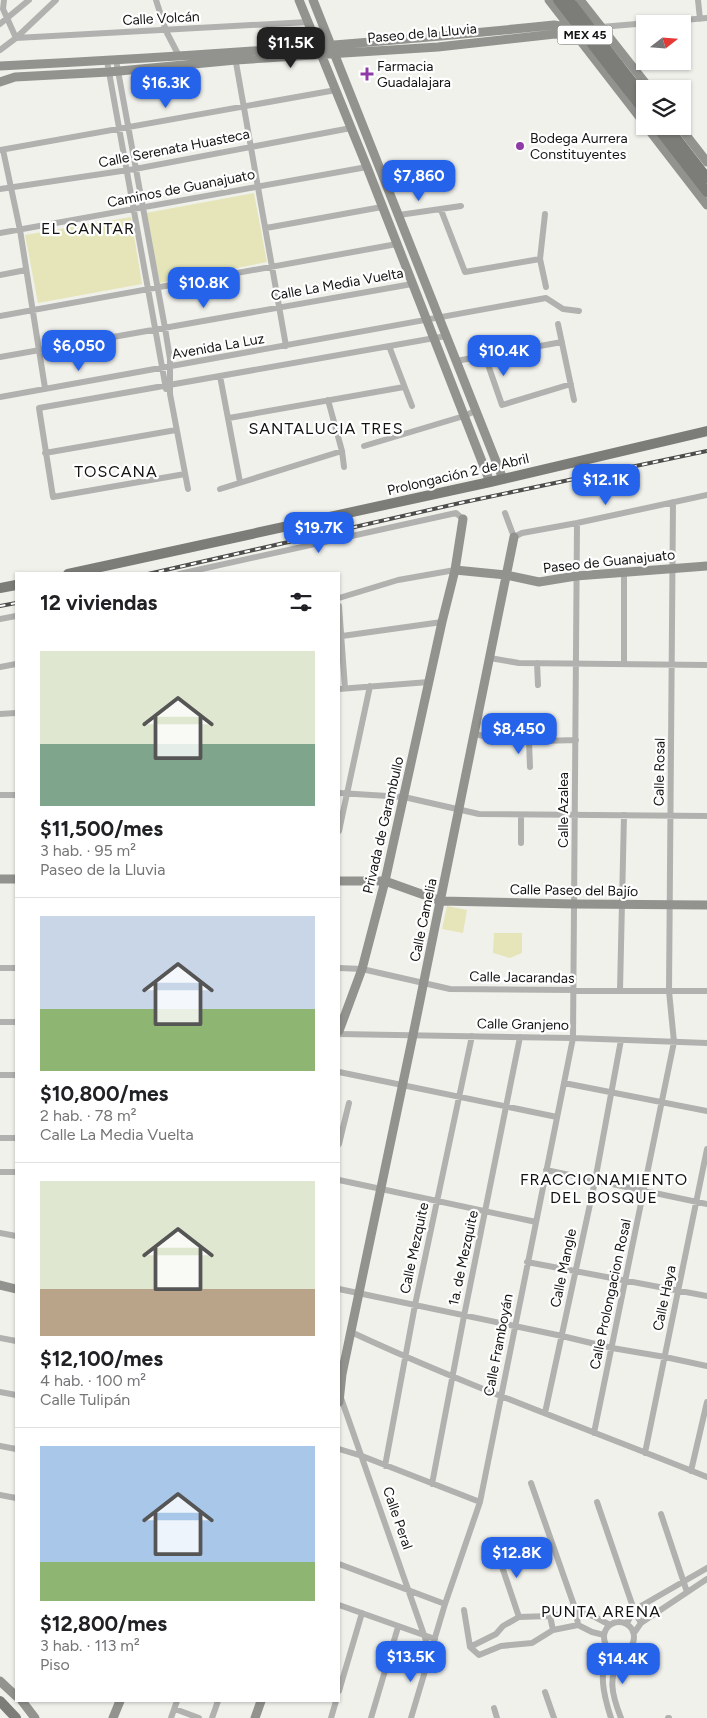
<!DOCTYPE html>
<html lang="es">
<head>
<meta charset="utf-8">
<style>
  body { margin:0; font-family:Figtree,sans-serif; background:#f6f6f6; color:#202124; height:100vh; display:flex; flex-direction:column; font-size:19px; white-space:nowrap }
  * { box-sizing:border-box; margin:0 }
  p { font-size:16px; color:#757577 }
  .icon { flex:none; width:28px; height:28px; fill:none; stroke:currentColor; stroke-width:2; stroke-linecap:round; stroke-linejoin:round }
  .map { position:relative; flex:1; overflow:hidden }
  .drawer { position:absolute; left:15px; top:572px; width:325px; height:1130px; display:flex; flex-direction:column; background:#fff; border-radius:0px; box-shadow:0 1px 4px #0004 }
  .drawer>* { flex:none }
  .needle { width:32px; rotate:73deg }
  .buttons { position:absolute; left:636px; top:15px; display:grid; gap:10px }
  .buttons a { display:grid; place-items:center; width:55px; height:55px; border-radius:0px; background:#fff; box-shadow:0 1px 4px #0004; font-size:25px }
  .price { position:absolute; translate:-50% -42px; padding:0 11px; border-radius:10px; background:#2563eb; color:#fff; font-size:16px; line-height:32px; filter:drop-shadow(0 1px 2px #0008) }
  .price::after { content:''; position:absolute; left:50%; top:30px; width:15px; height:11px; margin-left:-8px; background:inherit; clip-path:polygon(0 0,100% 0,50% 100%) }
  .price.selected { background:#222; color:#fff }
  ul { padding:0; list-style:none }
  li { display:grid; align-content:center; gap:10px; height:265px; padding:0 25px }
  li+li { border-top:1px solid #e0e0e0 }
  li span { display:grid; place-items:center; height:155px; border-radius:0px; color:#555 }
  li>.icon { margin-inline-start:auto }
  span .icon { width:90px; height:90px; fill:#fffc; stroke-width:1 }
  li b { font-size:21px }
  h2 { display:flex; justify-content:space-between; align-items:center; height:60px; padding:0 25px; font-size:21px }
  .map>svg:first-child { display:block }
</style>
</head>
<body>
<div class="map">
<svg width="707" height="1718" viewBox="0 0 707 1718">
  <rect width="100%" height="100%" fill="#f1f1ec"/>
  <path fill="#e5e5b9" d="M254 193 267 262 160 283 146 213Z
    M131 217 142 284 38 303 25 235Z
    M447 906 467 910 463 933 442 929Z
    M494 933H522V953L510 958 493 953Z"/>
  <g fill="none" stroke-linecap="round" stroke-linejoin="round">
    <path stroke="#b1b1af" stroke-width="6" d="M4 0 3 9 16 38 308 22
      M156 0 166 31 179 56
      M698 0 700 19
      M0 24 29 0
      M601 27 707 18
      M0 50 16 38 56 0
      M235 57 286 346
      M116 60 165 328 170 359V394L188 489
      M107 61 166 389
      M0 150 336 90
      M3 150 20 230 45 388
      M0 189 135 169 351 128
      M441 210 465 272 540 259
      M545 214 540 259 546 287
      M399 215 461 206
      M266 228 382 207
      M0 233 367 167
      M0 275 26 270
      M0 316 397 244
      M558 324 574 400
      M389 346 412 406
      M485 356 502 405 571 384
      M0 357 412 284
      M456 361 562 342
      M220 376 240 482
      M0 397 546 298 563 309 579 311
      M328 400 342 451 344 467
      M229 418 404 387
      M364 446 464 416 475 411
      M45 453 176 430
      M185 474 53 497 39 408 446 336
      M220 489 342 451
      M505 513 514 537 522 533 577 523 707 495
      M624 572V664
      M179 574 456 513 463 519
      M339 598 398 580 455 570
      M339 606 345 688
      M0 619 16 616
      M342 636 442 622
      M490 658 519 663 707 665
      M537 663 538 685
      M0 667 16 664
      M339 689 429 682
      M0 714 16 713
      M475 734 510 742 576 740
      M529 741 530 767
      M339 793 404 797 479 814 707 816
      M0 795H16
      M521 815V843
      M339 831 370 686
      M0 968H16
      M339 968 362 969 450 989 707 991
      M620 990 624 815
      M0 1022H16
      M339 1034 573 1038 707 1043
      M339 1072 557 1117
      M0 1075H16
      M564 1083 707 1111
      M0 1138H16
      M339 1144 349 1103
      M546 1170 707 1204
      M0 1172H16
      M339 1180 536 1222
      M0 1233 16 1236
      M527 1262 707 1296
      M339 1289 562 1336 612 1348 665 1357 707 1366
      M351 1332C467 1386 588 1429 707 1477
      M0 1338 16 1341
      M0 1392 16 1395
      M341 1398 430 1652
      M545 1413 595 1181 621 1040
      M594 1433 674 1042 669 991 673 502
      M0 1446 16 1449
      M339 1449 362 1456 480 1502
      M645 1453 707 1149
      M385 1466 415 1305 472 1036
      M691 1471 707 1402
      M531 1483 576 1611 578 1625
      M432 1484 464 1316 520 1037
      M0 1495 16 1498
      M597 1502 634 1610 641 1623
      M661 1514 687 1592
      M496 1549 519 1617
      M339 1564 445 1604
      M339 1605 435 1639
      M464 1610 470 1647 479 1655 501 1646 532 1643 553 1630 578 1625 592 1632 604 1635
      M550 1616 553 1630
      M604 1637a15 15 0 1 1 30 0a15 15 0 1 1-30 0Z
      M627 1623 634 1610 707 1568
      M634 1633 641 1623 707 1579
      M470 1647 496 1634 503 1626 519 1617 550 1616 576 1611 595 1617 610 1625
      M607 1647C600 1676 602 1690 611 1718
      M618 1653C610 1681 610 1690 621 1718
      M339 1691 362 1613
      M545 1692 554 1718
      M494 1708 497 1718
      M175 1709 199 1718
      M171 1718 177 1701
      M212 1718 218 1701
      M331 1718 336 1701
      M371 1718 398 1627
      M411 1718 445 1604 480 1502 573 1038 577 523
      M668 1718H669"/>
    <path stroke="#92928f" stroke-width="9" d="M299 0 367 167 490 482
      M313 0 503 479
      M549 0 645 124
      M580 0 650 89
      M0 66C185 57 370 44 554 25L572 28 601 27
      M0 82 15 77 109 72 236 60 438 47 555 34 607 35
      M646 126 707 205
      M679 126 707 162
      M455 570 506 575 539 582 576 576 707 566
      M0 879H16
      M339 881H385L441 901 574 904 707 905
      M339 1031 362 969 385 881 442 622 455 570 463 519
      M0 1285 16 1289
      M339 1402 342 1374 413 1035 514 537
      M0 1681 16 1696
      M22 1701 35 1718
      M113 1718 120 1701
      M255 1718 261 1701"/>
    <path stroke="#7c7c78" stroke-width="10" d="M619 65 645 98
      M612 70 645 112
      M656 126 707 192
      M667 126 707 178
      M68 574 490 482 707 431
      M0 588 16 585
      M0 1701 16 1718"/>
    <g stroke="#4d4d4b" stroke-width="4">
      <path id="rail" d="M148 574 460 503 707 451
        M0 606 16 603"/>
    </g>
    <use href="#rail" stroke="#fff" stroke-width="2" stroke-dasharray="5.5" stroke-linecap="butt"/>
    <path stroke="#7c7c78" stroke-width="10" d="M558 0 612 70
      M569 0 619 65"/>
  </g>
  <g fill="#903aa8" stroke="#fff" stroke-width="2">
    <path d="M364.5 66.5h5v5h5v5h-5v5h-5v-5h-5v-5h5z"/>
    <circle cx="520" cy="146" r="5"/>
  </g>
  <g text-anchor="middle" stroke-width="4.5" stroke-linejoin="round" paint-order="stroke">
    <rect fill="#fff" stroke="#5a5a59" stroke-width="1" x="557.5" y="25.5" width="55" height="19" rx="4"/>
    <g font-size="12" font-weight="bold" fill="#131412">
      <text x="585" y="39">MEX 45</text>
    </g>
    <g font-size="14" fill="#131412" stroke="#fff">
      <text transform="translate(161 18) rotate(-3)" y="5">Calle Volcán</text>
      <text transform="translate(422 33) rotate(-5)" y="5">Paseo de la Lluvia</text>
      <text transform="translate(174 148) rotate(-11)" y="5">Calle Serenata Huasteca</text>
      <text transform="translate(181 188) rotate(-11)" y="5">Caminos de Guanajuato</text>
      <text transform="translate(337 284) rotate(-10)" y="5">Calle La Media Vuelta</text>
      <text transform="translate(218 346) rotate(-10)" y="5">Avenida La Luz</text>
      <text transform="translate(458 474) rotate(-13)" y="5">Prolongación 2 de Abril</text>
      <text transform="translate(609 561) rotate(-6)" y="5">Paseo de Guanajuato</text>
      <text transform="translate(659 772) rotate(-89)" y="5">Calle Rosal</text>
      <text transform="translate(563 810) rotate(-90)" y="5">Calle Azalea</text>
      <text transform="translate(383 825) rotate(-77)" y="5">Privada de Garambullo</text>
      <text transform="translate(574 890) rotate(1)" y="5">Calle Paseo del Bajío</text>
      <text transform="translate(423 920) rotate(-78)" y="5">Calle Camelia</text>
      <text transform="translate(522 977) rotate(1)" y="5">Calle Jacarandas</text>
      <text transform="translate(523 1024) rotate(1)" y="5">Calle Granjeno</text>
      <text transform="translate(414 1248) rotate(-78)" y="5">Calle Mezquite</text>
      <text transform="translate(463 1258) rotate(-78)" y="5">1a. de Mezquite</text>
      <text transform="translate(563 1268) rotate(-78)" y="5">Calle Mangle</text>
      <text transform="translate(610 1294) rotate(-78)" y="5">Calle Prolongacion Rosal</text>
      <text transform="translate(664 1298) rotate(-78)" y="5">Calle Haya</text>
      <text transform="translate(498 1345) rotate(-79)" y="5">Calle Framboyán</text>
      <text transform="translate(398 1518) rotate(71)" y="5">Calle Peral</text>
    </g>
    <g font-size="14" fill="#131412" stroke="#fff" text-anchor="start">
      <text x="377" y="71">Farmacia<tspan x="377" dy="16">Guadalajara</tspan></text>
      <text x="530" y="143">Bodega Aurrera<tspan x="530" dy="16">Constituyentes</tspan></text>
    </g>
    <g font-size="16" letter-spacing="1" fill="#131412" stroke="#fff">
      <text x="88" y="234">EL CANTAR</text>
      <text x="326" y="434">SANTALUCIA TRES</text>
      <text x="116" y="477">TOSCANA</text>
      <text x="604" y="1185">FRACCIONAMIENTO<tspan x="604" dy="18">DEL BOSQUE</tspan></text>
      <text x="601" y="1617">PUNTA ARENA</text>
    </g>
  </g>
</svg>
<div class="buttons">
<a><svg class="needle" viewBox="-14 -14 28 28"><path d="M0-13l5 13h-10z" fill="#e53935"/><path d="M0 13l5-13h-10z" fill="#757577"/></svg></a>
<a><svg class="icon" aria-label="layers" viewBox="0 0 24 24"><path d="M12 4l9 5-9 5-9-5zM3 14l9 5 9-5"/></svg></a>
</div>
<b class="price selected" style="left:291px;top:69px">$11.5K</b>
<b class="price" style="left:166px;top:109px">$16.3K</b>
<b class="price" style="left:419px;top:202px">$7,860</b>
<b class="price" style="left:204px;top:309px">$10.8K</b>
<b class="price" style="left:79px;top:372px">$6,050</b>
<b class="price" style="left:504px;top:377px">$10.4K</b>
<b class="price" style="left:606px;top:506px">$12.1K</b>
<b class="price" style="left:319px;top:554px">$19.7K</b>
<b class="price" style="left:519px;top:755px">$8,450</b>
<b class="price" style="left:517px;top:1579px">$12.8K</b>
<b class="price" style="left:411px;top:1683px">$13.5K</b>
<b class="price" style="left:623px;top:1685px">$14.4K</b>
<section class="drawer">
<h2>12 viviendas<svg class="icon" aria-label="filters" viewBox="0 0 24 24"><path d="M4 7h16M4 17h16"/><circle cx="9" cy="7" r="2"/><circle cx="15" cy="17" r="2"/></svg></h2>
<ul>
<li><span style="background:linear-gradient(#dfe7d0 60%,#7fa58c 0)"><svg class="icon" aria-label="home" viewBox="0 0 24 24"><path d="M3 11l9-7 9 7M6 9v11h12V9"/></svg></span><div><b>$11,500/mes</b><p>3 hab. · 95 m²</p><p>Paseo de la Lluvia</p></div></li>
<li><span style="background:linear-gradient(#c9d6e8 60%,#8fb573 0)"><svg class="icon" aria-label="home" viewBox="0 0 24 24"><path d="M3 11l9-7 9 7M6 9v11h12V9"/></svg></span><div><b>$10,800/mes</b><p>2 hab. · 78 m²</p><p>Calle La Media Vuelta</p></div></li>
<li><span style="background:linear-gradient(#dfe7d0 70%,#b9a48a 0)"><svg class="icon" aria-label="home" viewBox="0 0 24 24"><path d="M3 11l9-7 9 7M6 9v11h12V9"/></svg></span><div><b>$12,100/mes</b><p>4 hab. · 100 m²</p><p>Calle Tulipán</p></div></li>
<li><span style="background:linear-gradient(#a9c7e8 75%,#8fb573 0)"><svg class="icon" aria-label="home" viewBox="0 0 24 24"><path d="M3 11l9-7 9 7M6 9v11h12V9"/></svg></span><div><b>$12,800/mes</b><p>3 hab. · 113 m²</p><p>Piso</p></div></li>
</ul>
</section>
</div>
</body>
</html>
